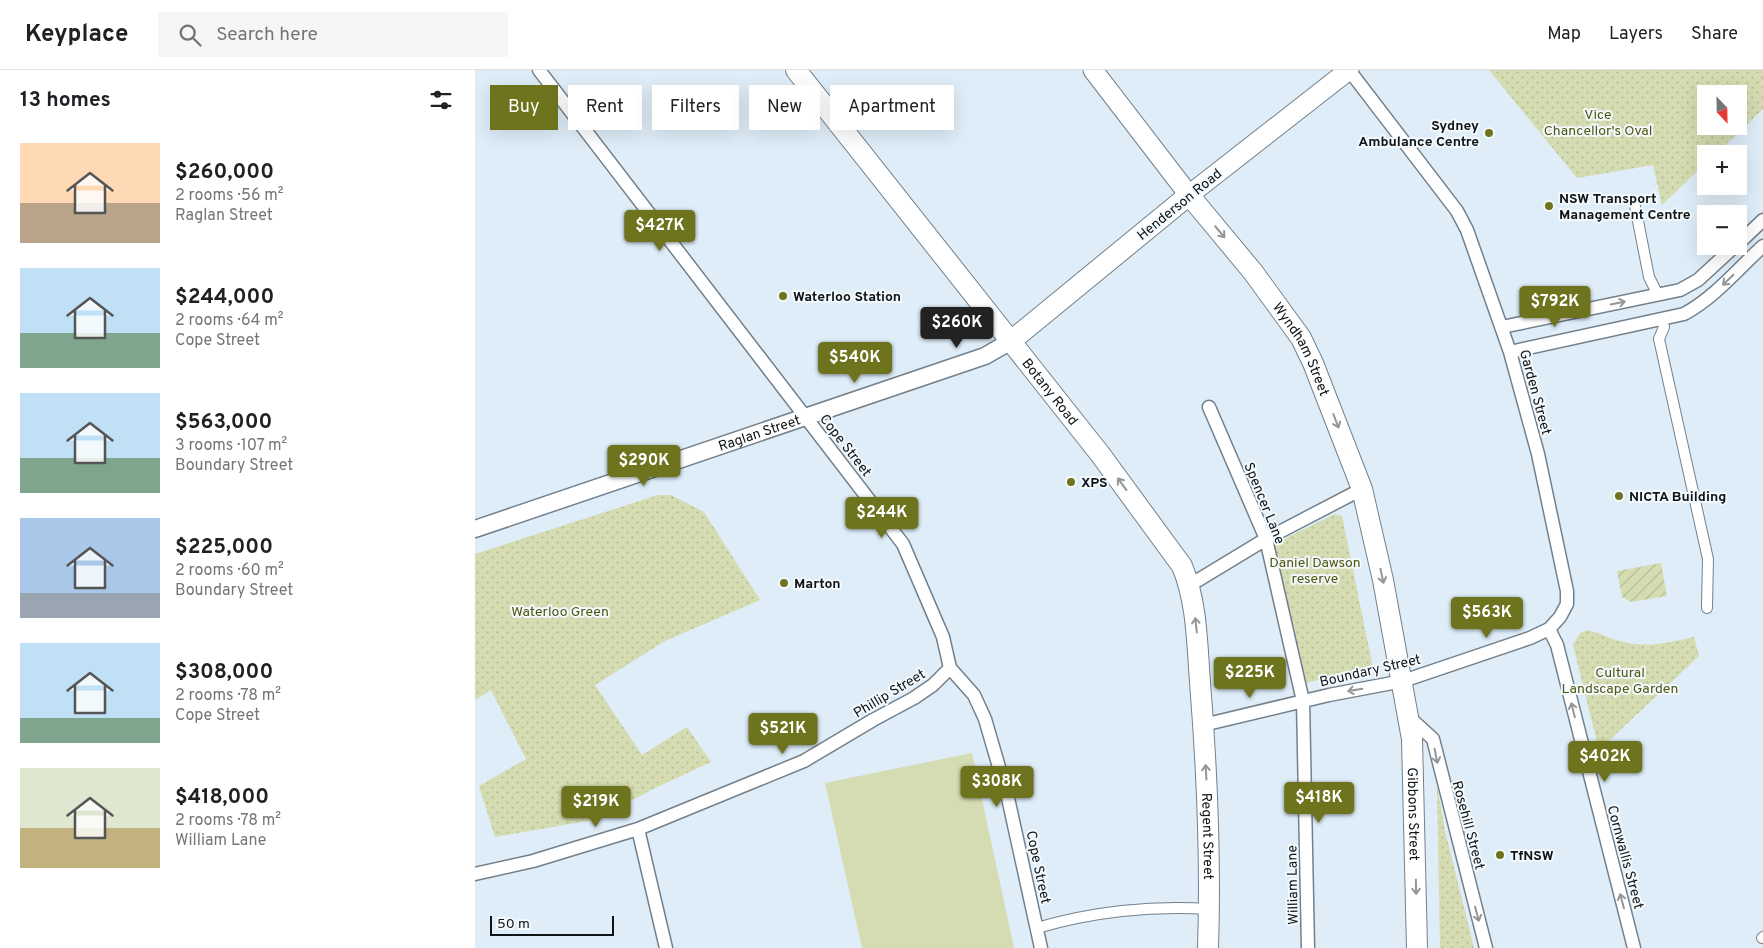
<!DOCTYPE html>
<html lang="en">
<head>
<meta charset="utf-8">
<style>
  body { margin:0; font-family:Overpass,sans-serif; background:#f6f6f6; color:#202124; height:100vh; display:flex; flex-direction:column; font-size:19px; white-space:nowrap }
  * { box-sizing:border-box; margin:0 }
  p { font-size:16px; color:#757577 }
  .icon { flex:none; width:28px; height:28px; fill:none; stroke:currentColor; stroke-width:2; stroke-linecap:round; stroke-linejoin:round }
  .map { position:relative; flex:1; overflow:hidden }
  .side { display:flex; flex-direction:column; background:#fff; width:475px }
  .side>* { flex:none }
  .banner { position:absolute; left:15px; top:15px; width:475px; height:45px; display:flex; gap:10px }
  .needle { width:32px; rotate:158deg }
  .buttons { position:absolute; left:1222px; top:15px; display:grid; gap:10px }
  .buttons a { display:grid; place-items:center; width:50px; height:50px; border-radius:0px; background:#fff; box-shadow:0 5px 20px #0002; font-size:25px }
  .scale { position:absolute; left:15px; bottom:12px; width:124px; box-sizing:border-box; padding-left:5px; border:2px solid #0f1417; border-top:0; font-size:14px; line-height:18px; white-space:nowrap; color:#0f1417; -webkit-text-stroke:4px #f3f9fd; paint-order:stroke }
  .price { position:absolute; translate:-50% -42px; padding:0 11px; border-radius:5px; background:#6d741d; color:#fff; font-size:16px; line-height:32px; filter:drop-shadow(0 1px 2px #0008) }
  .price::after { content:''; position:absolute; left:50%; top:30px; width:15px; height:11px; margin-left:-8px; background:inherit; clip-path:polygon(0 0,100% 0,50% 100%) }
  .price.current { background:#222; color:#fff }
  ul { padding:0; list-style:none }
  li { display:flex; align-items:center; gap:15px; height:125px; padding:0 20px }
  li span { display:grid; place-items:center; flex:none; width:140px; height:100px; border-radius:0px; color:#555 }
  li>.icon { margin-inline-start:auto }
  span .icon { width:60px; height:60px; fill:#fffc; stroke-width:1 }
  li b { font-size:21px }
  h2 { display:flex; justify-content:space-between; align-items:center; height:60px; padding:0 20px; font-size:21px }
  .pill { padding:0 18px; border-radius:0px; background:#fff; box-shadow:0 5px 20px #0002; font-size:18px; line-height:45px }
  .pill.current { background:#6d741d; color:#fff }
  header { display:flex; align-items:center; gap:30px; box-sizing:border-box; height:70px; padding:0 25px; background:#fff; border-bottom:1px solid #e0e0e0 }
  header strong { font-size:24px }
  nav { display:flex; gap:28px; margin-inline-start:auto; font-size:18px }
  .search { width:350px; height:45px; background:#f6f6f6; display:flex; align-items:center; gap:12px; box-sizing:border-box; padding:0 18px; border-radius:0px; color:#757577; font-size:19px }
  main { display:flex; flex:1; min-height:0 }
  .map>svg:first-child { display:block }
</style>
</head>
<body>
<header>
<strong>Keyplace</strong>
<div class="search"><svg class="icon" aria-label="search" viewBox="0 0 24 24"><circle cx="10" cy="10" r="6"/><path d="M15 15l6 6"/></svg>Search here</div>
<nav><a>Map</a><a>Layers</a><a>Share</a></nav>
</header>
<main>
<section class="side">
<h2>13 homes<svg class="icon" aria-label="filters" viewBox="0 0 24 24"><path d="M4 7h16M4 17h16"/><circle cx="9" cy="7" r="2"/><circle cx="15" cy="17" r="2"/></svg></h2>
<ul>
<li><span style="background:linear-gradient(#ffd9b3 60%,#b9a48a 0)"><svg class="icon" aria-label="home" viewBox="0 0 24 24"><path d="M3 11l9-7 9 7M6 9v11h12V9"/></svg></span><div><b>$260,000</b><p>2 rooms · 56 m²</p><p>Raglan Street</p></div></li>
<li><span style="background:linear-gradient(#bfe0f5 65%,#7fa58c 0)"><svg class="icon" aria-label="home" viewBox="0 0 24 24"><path d="M3 11l9-7 9 7M6 9v11h12V9"/></svg></span><div><b>$244,000</b><p>2 rooms · 64 m²</p><p>Cope Street</p></div></li>
<li><span style="background:linear-gradient(#bfe0f5 65%,#7fa58c 0)"><svg class="icon" aria-label="home" viewBox="0 0 24 24"><path d="M3 11l9-7 9 7M6 9v11h12V9"/></svg></span><div><b>$563,000</b><p>3 rooms · 107 m²</p><p>Boundary Street</p></div></li>
<li><span style="background:linear-gradient(#a9c7e8 75%,#9aa5b1 0)"><svg class="icon" aria-label="home" viewBox="0 0 24 24"><path d="M3 11l9-7 9 7M6 9v11h12V9"/></svg></span><div><b>$225,000</b><p>2 rooms · 60 m²</p><p>Boundary Street</p></div></li>
<li><span style="background:linear-gradient(#bfe0f5 75%,#7fa58c 0)"><svg class="icon" aria-label="home" viewBox="0 0 24 24"><path d="M3 11l9-7 9 7M6 9v11h12V9"/></svg></span><div><b>$308,000</b><p>2 rooms · 78 m²</p><p>Cope Street</p></div></li>
<li><span style="background:linear-gradient(#dfe7d0 60%,#c2b280 0)"><svg class="icon" aria-label="home" viewBox="0 0 24 24"><path d="M3 11l9-7 9 7M6 9v11h12V9"/></svg></span><div><b>$418,000</b><p>2 rooms · 78 m²</p><p>William Lane</p></div></li>
</ul>
</section>
<div class="map">
<svg width="1288" height="878" viewBox="0 0 1288 878">
  <defs>
    <pattern id="park-dots" width="8" height="8" patternUnits="userSpaceOnUse" patternTransform="scale(1.25)"><rect width="8" height="8" fill="#d6dcb1"/><path d="M2 2h.1M6 6h.1" fill="none" stroke="#b6bc98" stroke-width="1.8" stroke-linecap="round"/></pattern>
    <pattern id="garden-furrows" width="10" height="10" patternUnits="userSpaceOnUse" patternTransform="scale(1.25)"><rect width="10" height="10" fill="#d6dcb1"/><path d="M-1 1l2-2M0 10L10 0M9 11l2-2" fill="none" stroke="#b6bc98"/></pattern>
  </defs>
  <rect width="100%" height="100%" fill="#deedf8"/>
  <path fill="#d6dcb1" d="M497 683 539 878H387L350 713Z"/>
  <path fill="url(#park-dots)" fill-rule="evenodd" d="M1014 0H1288V39L1241 84H1231V93L1187 135 1178 95 1102 108ZM1231 24H1264V56H1231Z
    M183 425H196L229 442 285 530 190 571 120 615 167 685 212 657 236 692 178 719 123 749 20 767 4 716 51 689 16 620 0 630V484Z
    M860 444 867 446 898 598 830 613 797 482 801 473Z
    M1112 560C1122 562 1131 567 1141 570 1170 579 1191 573 1219 567L1224 586 1124 680 1098 575 1105 563Z
    M962 715 970 761 999 878H965Z"/>
  <path fill="url(#garden-furrows)" d="M1186 493 1192 526 1156 532 1147 527 1142 501Z"/>
  <g fill="none" stroke-linecap="round" stroke-linejoin="round">
    <g stroke="#73808b" stroke-width="12">
      <path id="pedestrian" d="M1160 136 1174 207 1181 221
        M1187 249 1189 257 1184 269 1233 489 1232 538
        M562 858C616 842 677 835 734 839
        M1287 868 1288 867"/>
    </g>
    <g stroke="#73808b" stroke-width="15">
      <path id="minor" d="M64 0 428 474 468 567 475 598 499 625 510 649 533 728 566 878
        M1264 173 1288 150
        M1027 257 1205 220 1223 210 1260 176
        M1035 282 1209 244C1239 228 1263 199 1288 176
        M734 337 791 469 828 631 833 878
        M715 515 791 469 887 419
        M1074 559 1082 575 1159 878
        M935 648 958 669 1011 878
        M728 655 854 625 928 611 1055 568 1074 559 1085 547 1092 534V521L1063 384 1035 282 992 160 982 141 874 0
        M163 759 191 878
        M0 804 58 791 163 759 329 691 398 650 439 628 458 615 475 598"/>
    </g>
    <g stroke="#73808b" stroke-width="19">
      <g id="tertiary">
        <path id="s1" d="M0 459 510 286 536 271"/>
      </g>
    </g>
    <g stroke="#73808b" stroke-width="21">
      <path id="secondary" d="M618 0 714 125 874 0"/>
    </g>
    <g stroke="#73808b" stroke-width="22">
      <g id="primary">
        <path id="s2" d="M321 0 625 384 707 496C722 532 722 573 725 612 732 700 736 789 733 878"/>
        <path id="s3" d="M536 271 714 125 778 202 826 268 838 293 887 419 908 510 937 669 942 878"/>
      </g>
    </g>
    <use href="#pedestrian" stroke="#fff" stroke-width="10"/>
    <use href="#minor" stroke="#fff" stroke-width="12"/>
    <use href="#tertiary" stroke="#fff" stroke-width="16"/>
    <use href="#secondary" stroke="#fff" stroke-width="19"/>
    <use href="#primary" stroke="#fff" stroke-width="20"/>
  </g>
  <defs><path id="oneway-shaft" d="M-6 0H5M1.5-3L5.5 0L1.5 3" fill="none" stroke-width="1.6" stroke-linecap="round" stroke-linejoin="round" transform="scale(1.25)"/></defs>
  <g stroke="#939597">
    <use href="#oneway-shaft" transform="translate(745 162) rotate(50)"/>
    <use href="#oneway-shaft" transform="translate(1253 210) rotate(136)"/>
    <use href="#oneway-shaft" transform="translate(1143 233) rotate(-11)"/>
    <use href="#oneway-shaft" transform="translate(861 351) rotate(69)"/>
    <use href="#oneway-shaft" transform="translate(647 414) rotate(-126)"/>
    <use href="#oneway-shaft" transform="translate(907 506) rotate(78)"/>
    <use href="#oneway-shaft" transform="translate(721 555) rotate(-96)"/>
    <use href="#oneway-shaft" transform="translate(880 620) rotate(170)"/>
    <use href="#oneway-shaft" transform="translate(1098 640) rotate(-104)"/>
    <use href="#oneway-shaft" transform="translate(961 686) rotate(79)"/>
    <use href="#oneway-shaft" transform="translate(731 702) rotate(-93)"/>
    <use href="#oneway-shaft" transform="translate(941 817) rotate(89)"/>
    <use href="#oneway-shaft" transform="translate(1147 831) rotate(-105)"/>
    <use href="#oneway-shaft" transform="translate(1002 844) rotate(75)"/>
  </g>
  <g fill="#6d741d" stroke="#f3f9fd" stroke-width="2">
    <circle cx="1014" cy="63" r="5"/>
    <circle cx="1074" cy="136" r="5"/>
    <circle cx="308" cy="226" r="5"/>
    <circle cx="596" cy="412" r="5"/>
    <circle cx="1144" cy="426" r="5"/>
    <circle cx="309" cy="513" r="5"/>
    <circle cx="1025" cy="785" r="5"/>
  </g>
  <g text-anchor="middle" stroke-width="4" stroke-linejoin="round" paint-order="stroke">
    <g font-size="14" fill="#50560e" stroke="#f3f9fd">
      <text x="1123" y="49">Vice<tspan x="1123" dy="16">Chancellor's Oval</tspan></text>
      <text x="840" y="497">Daniel Dawson<tspan x="840" dy="16">reserve</tspan></text>
      <text x="85" y="546">Waterloo Green</text>
      <text x="1145" y="607">Cultural<tspan x="1145" dy="16">Landscape Garden</tspan></text>
    </g>
    <g font-size="14" font-weight="bold" fill="#0f1417" stroke="#f3f9fd" text-anchor="start">
      <text x="1004" y="60" text-anchor="end">Sydney<tspan x="1004" dy="16">Ambulance Centre</tspan></text>
      <text x="1084" y="133">NSW Transport<tspan x="1084" dy="16">Management Centre</tspan></text>
      <text x="318" y="231">Waterloo Station</text>
      <text x="606" y="417">XPS</text>
      <text x="1154" y="431">NICTA Building</text>
      <text x="319" y="518">Marton</text>
      <text x="1035" y="790">TfNSW</text>
    </g>
    <g font-size="14" fill="#0f1417" stroke="#f3f9fd">
      <text transform="translate(704 134) rotate(-39)" y="5">Henderson Road</text>
      <text dy="5" stroke="none"><textPath href="#s3" startOffset="422">Wyndham Street</textPath></text>
      <text dy="5" stroke="none"><textPath href="#s2" startOffset="410">Botany Road</textPath></text>
      <text transform="translate(1061 322) rotate(75)" y="5">Garden Street</text>
      <text dy="5" stroke="none"><textPath href="#s1" startOffset="300">Raglan Street</textPath></text>
      <text transform="translate(371 375) rotate(52)" y="5">Cope Street</text>
      <text transform="translate(790 433) rotate(68)" y="5">Spencer Lane</text>
      <text transform="translate(895 600) rotate(-13)" y="5">Boundary Street</text>
      <text transform="translate(414 623) rotate(-31)" y="5">Phillip Street</text>
      <text dy="5" stroke="none"><textPath href="#s3" startOffset="905">Gibbons Street</textPath></text>
      <text transform="translate(994 755) rotate(75)" y="5">Rosehill Street</text>
      <text dy="5" stroke="none"><textPath href="#s2" startOffset="901">Regent Street</textPath></text>
      <text transform="translate(1151 787) rotate(75)" y="5">Cornwallis Street</text>
      <text transform="translate(564 797) rotate(78)" y="5">Cope Street</text>
      <text transform="translate(817 815) rotate(-91)" y="5">William Lane</text>
    </g>
  </g>
</svg>
<div class="buttons">
<a><svg class="needle" viewBox="-14 -14 28 28"><path d="M0-13l5 13h-10z" fill="#e53935"/><path d="M0 13l5-13h-10z" fill="#757577"/></svg></a>
<a>+</a>
<a>−</a>
</div>
<div class="scale">50 m</div>
<b class="price" style="left:185px;top:182px">$427K</b>
<b class="price" style="left:1080px;top:258px">$792K</b>
<b class="price current" style="left:482px;top:279px">$260K</b>
<b class="price" style="left:380px;top:314px">$540K</b>
<b class="price" style="left:169px;top:417px">$290K</b>
<b class="price" style="left:407px;top:469px">$244K</b>
<b class="price" style="left:1012px;top:569px">$563K</b>
<b class="price" style="left:775px;top:629px">$225K</b>
<b class="price" style="left:308px;top:685px">$521K</b>
<b class="price" style="left:1130px;top:713px">$402K</b>
<b class="price" style="left:522px;top:738px">$308K</b>
<b class="price" style="left:844px;top:754px">$418K</b>
<b class="price" style="left:121px;top:758px">$219K</b>
<div class="banner">
<a class="pill current">Buy</a>
<a class="pill">Rent</a>
<a class="pill">Filters</a>
<a class="pill">New</a>
<a class="pill">Apartment</a>
</div>
</div>
</main>
</body>
</html>
